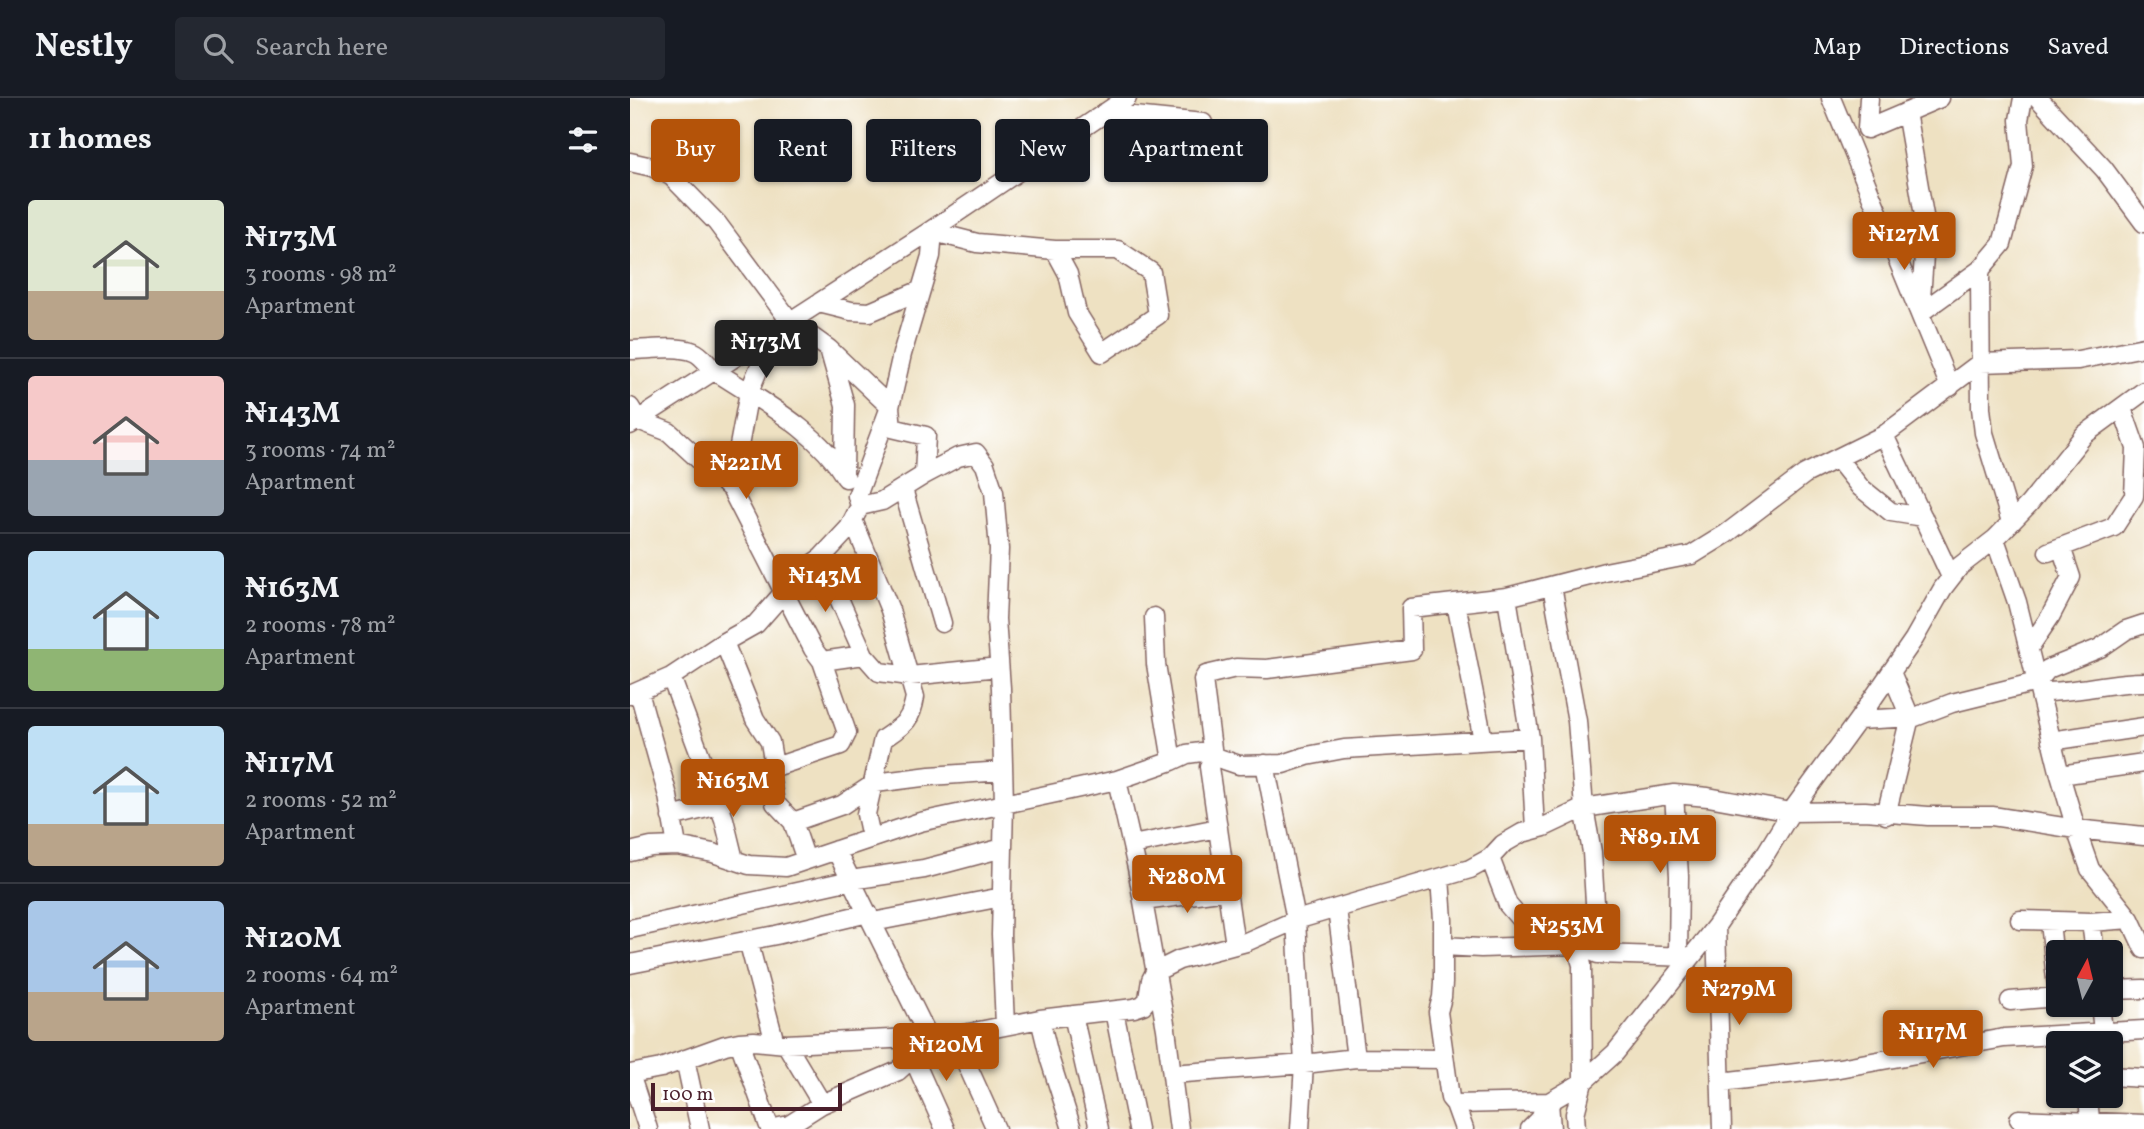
<!DOCTYPE html>
<html lang="en">
<head>
<meta charset="utf-8">
<style>
  body { margin:0; font-family:Vollkorn,serif; background:#242831; color:#f1f3f6; height:100vh; display:flex; flex-direction:column; font-size:26px; white-space:nowrap }
  * { box-sizing:border-box; margin:0 }
  p { font-size:23px; color:#9ea1a6 }
  .icon { flex:none; width:38px; height:38px; fill:none; stroke:currentColor; stroke-width:2; stroke-linecap:round; stroke-linejoin:round }
  .map { position:relative; flex:1; overflow:hidden }
  .panel { display:flex; flex-direction:column; background:#171b24; width:630px }
  .panel>* { flex:none }
  .guide { position:absolute; left:21px; top:21px; width:665px; height:63px; display:flex; gap:14px }
  .needle { width:46px; rotate:7deg }
  .buttons { position:absolute; left:1416px; top:842px; display:grid; gap:14px }
  .buttons a { display:grid; place-items:center; width:77px; height:77px; border-radius:7px; background:#171b24; box-shadow:0 2px 5px #0004; font-size:35px }
  .scale { position:absolute; left:21px; bottom:18px; width:191px; box-sizing:border-box; padding-left:7px; border:4px solid #4a1f2b; border-top:0; font-size:19px; line-height:24px; white-space:nowrap; color:#4a1f2b; -webkit-text-stroke:5px #fff; paint-order:stroke }
  .price { position:absolute; translate:-50% -60px; padding:0 16px; border-radius:7px; background:#b45309; color:#fff; font-size:23px; line-height:46px; filter:drop-shadow(0 2px 4px #0008) }
  .price::after { content:''; position:absolute; left:50%; top:42px; width:21px; height:16px; margin-left:-10px; background:inherit; clip-path:polygon(0 0,100% 0,50% 100%) }
  .price.on { background:#222; color:#fff }
  ul { padding:0; list-style:none }
  li { display:flex; align-items:center; gap:21px; height:175px; padding:0 28px }
  li+li { border-top:2px solid #363941 }
  li span { display:grid; place-items:center; flex:none; width:196px; height:140px; border-radius:7px; color:#555 }
  li>.icon { margin-inline-start:auto }
  span .icon { width:84px; height:84px; fill:#fffc; stroke-width:1 }
  li b { font-size:30px }
  h2 { display:flex; justify-content:space-between; align-items:center; height:84px; padding:0 28px; font-size:30px }
  .tag { padding:0 24px; border-radius:7px; background:#171b24; box-shadow:0 2px 5px #0004; font-size:24px; line-height:63px }
  .tag.on { background:#b45309; color:#fff }
  header { display:flex; align-items:center; gap:42px; box-sizing:border-box; height:98px; padding:0 35px; background:#171b24; border-bottom:2px solid #363941 }
  header strong { font-size:33px }
  nav { display:flex; gap:38px; margin-inline-start:auto; font-size:24px }
  .search { width:490px; height:63px; background:#242831; display:flex; align-items:center; gap:18px; box-sizing:border-box; padding:0 24px; border-radius:7px; color:#9ea1a6; font-size:26px }
  main { display:flex; flex:1; min-height:0 }
  .map>svg:first-child { display:block }
</style>
</head>
<body>
<header>
<strong>Nestly</strong>
<div class="search"><svg class="icon" aria-label="search" viewBox="0 0 24 24"><circle cx="10" cy="10" r="6"/><path d="M15 15l6 6"/></svg>Search here</div>
<nav><a>Map</a><a>Directions</a><a>Saved</a></nav>
</header>
<main>
<section class="panel">
<h2>11 homes<svg class="icon" aria-label="filters" viewBox="0 0 24 24"><path d="M4 7h16M4 17h16"/><circle cx="9" cy="7" r="2"/><circle cx="15" cy="17" r="2"/></svg></h2>
<ul>
<li><span style="background:linear-gradient(#dfe7d0 65%,#b9a48a 0)"><svg class="icon" aria-label="home" viewBox="0 0 24 24"><path d="M3 11l9-7 9 7M6 9v11h12V9"/></svg></span><div><b>₦173M</b><p>3 rooms · 98 m²</p><p>Apartment</p></div></li>
<li><span style="background:linear-gradient(#f6c9c9 60%,#9aa5b1 0)"><svg class="icon" aria-label="home" viewBox="0 0 24 24"><path d="M3 11l9-7 9 7M6 9v11h12V9"/></svg></span><div><b>₦143M</b><p>3 rooms · 74 m²</p><p>Apartment</p></div></li>
<li><span style="background:linear-gradient(#bfe0f5 70%,#8fb573 0)"><svg class="icon" aria-label="home" viewBox="0 0 24 24"><path d="M3 11l9-7 9 7M6 9v11h12V9"/></svg></span><div><b>₦163M</b><p>2 rooms · 78 m²</p><p>Apartment</p></div></li>
<li><span style="background:linear-gradient(#bfe0f5 70%,#b9a48a 0)"><svg class="icon" aria-label="home" viewBox="0 0 24 24"><path d="M3 11l9-7 9 7M6 9v11h12V9"/></svg></span><div><b>₦117M</b><p>2 rooms · 52 m²</p><p>Apartment</p></div></li>
<li><span style="background:linear-gradient(#a9c7e8 65%,#b9a48a 0)"><svg class="icon" aria-label="home" viewBox="0 0 24 24"><path d="M3 11l9-7 9 7M6 9v11h12V9"/></svg></span><div><b>₦120M</b><p>2 rooms · 64 m²</p><p>Apartment</p></div></li>
</ul>
</section>
<div class="map">
<svg width="1514" height="1031" viewBox="0 0 1514 1031">
  <rect width="100%" height="100%" fill="#fff"/>
  <filter id="ink" filterUnits="userSpaceOnUse"><feTurbulence type="fractalNoise" baseFrequency=".0143" numOctaves="2"/><feDisplacementMap in="SourceGraphic" scale="14" xChannelSelector="R" yChannelSelector="G"/><feConvolveMatrix kernelMatrix="1 2 1 2 8 2 1 2 1" color-interpolation-filters="sRGB"/></filter>
  <filter id="wash" filterUnits="userSpaceOnUse"><feTurbulence type="fractalNoise" baseFrequency=".00686" numOctaves="4" result="noise"/><feDisplacementMap in="SourceGraphic" scale="28" xChannelSelector="R" yChannelSelector="G"/><feGaussianBlur stdDeviation="1.57" result="paint"/><feColorMatrix in="noise" values="0 0 0 0 0 0 0 0 0 0 0 0 0 0 0 0 0 1.4 0 .05"/><feComposite in="paint" operator="in"/></filter>
  <g filter="url(#wash)">
    <rect width="100%" height="100%" fill="#eee1c2"/>
  </g>
  <g filter="url(#ink)">
    <g fill="none" stroke-linecap="round" stroke-linejoin="round">
      <g stroke="#836360" stroke-width="21">
        <path id="minor" d="M1201 0 1320 289
          M1239 0 1237 31 1310 0
          M1408 0 1474 71 1514 125
          M1276 14 1296 129 1290 215 1351 171
          M474 15 573 25 587 58
          M0 64 22 69 41 78 87 125 160 223 199 251 215 307 214 376
          M189 205 221 213 240 214 291 192
          M199 251 260 309 262 330 296 338 294 377
          M0 252C19 252 46 247 64 254 74 258 79 270 88 275 134 305 187 332 216 380
          M0 309 8 322 39 334 101 391 119 294 144 234
          M0 327 300 133 497 0
          M1254 337 1321 479
          M1207 360 1230 389 1261 414 1293 419
          M101 391 183 551 192 563
          M273 391 312 525
          M230 408 252 403 294 377 328 359 346 355 355 367 364 394 369 451 366 521 371 590 374 705 371 837 375 927
          M223 422 260 512 285 599C281 624 273 627 253 641L236 716 241 739
          M1381 424 1354 335 1351 310 1350 177 1351 171 1372 146 1393 68 1389 22 1393 0
          M1365 441 1387 504 1430 677 1447 734 1460 771 1500 821 1514 851
          M1418 454 1484 429 1504 398 1506 350 1492 310
          M191 460 234 557
          M922 488 947 623 954 710 962 754 968 856
          M877 499 900 640 905 731
          M826 505 853 642
          M524 519 526 566 542 663
          M94 544 125 621 140 644 143 662 139 671 145 705 163 724 176 762
          M1399 550 1420 519 1441 479 1431 449
          M41 579 94 721 104 762
          M9 594 38 698 47 748
          M1410 594C1445 595 1478 584 1514 584
          M0 597 41 579 94 544 126 526 155 493 165 478 191 460 219 430 230 408 227 398 260 309 272 256 301 158 302 145 300 133 347 145 425 152H488L521 174 528 217 472 255 447 215 438 176 425 152
          M1228 622 1285 619 1322 605 1407 584 1418 571 1470 550 1496 532 1514 526
          M1421 643 1514 629
          M635 666 666 822 674 966 670 1031
          M1430 677 1514 665
          M487 682 507 770 536 931 549 1031
          M1044 696 1049 778 1048 859
          M1256 717 1280 619 1261 574
          M41 719 89 707 139 671 211 647 217 635 192 563 234 557 249 574 280 578 369 569
          M163 724 212 707 245 685 300 678 373 673
          M502 747 588 730
          M206 752 299 940
          M0 754 21 749 47 748 83 755 119 767 156 769 290 724 487 682 542 663 557 656 571 654 609 667 653 666 677 658 714 651 900 640
          M860 760 878 807 897 829 946 847 952 867 953 984 945 1016 946 1031
          M810 780 813 822V885L812 899 808 914 820 1000 825 1006 834 1031
          M513 803 597 792
          M707 811 726 960
          M1390 822 1461 824 1500 821
          M243 824 372 799
          M1420 824 1428 900
          M1461 824 1465 854
          M1086 828 1092 1031
          M0 831 221 782 294 771 373 750
          M118 842 145 945
          M605 847 579 669 583 658 573 582 576 577 606 570 637 571 782 552 781 510 877 499 975 474 1062 457 1096 436 1175 376 1254 337 1350 265 1448 262 1514 249
          M813 848 851 850 946 847 968 856 1061 859
          M0 866 146 837 238 815
          M1480 892 1514 891
          M1380 903 1428 899
          M1470 906 1473 933
          M484 913 508 1031
          M443 917 469 1031
          M410 921 420 962 442 1031
          M324 938 366 1031
          M109 944 140 1031
          M156 946 192 1006
          M281 955 315 1031
          M55 961 70 1031
          M0 976 31 970 95 947 109 944 124 943 156 946 324 938 410 921 504 910 513 907 518 901 521 882 525 874 549 862 616 844 666 822 840 771 860 760 873 746 892 735 914 729 954 710 1044 696 1078 699 1161 714 1235 713 1298 718H1362L1446 731 1514 738
          M0 976 18 1031
          M542 976 674 966 726 960 814 961
          M1480 978 1514 980
          M1091 984 1209 970 1374 940 1514 932
          M1458 998 1460 1022
          M825 1006 919 1004 921 1031
          M1389 1021 1514 1026
          M140 1031 159 1027 192 1006 268 973 279 963 280 942
          M900 1031 910 1021 919 1004 953 984 985 955 1086 828 1136 755 1161 714 1228 622 1284 541 1313 490 1330 468 1365 441 1399 406 1454 337 1514 293"/>
      </g>
      <use href="#minor" stroke="#fff" stroke-width="18"/>
    </g>
  </g>
</svg>
<div class="buttons">
<a><svg class="needle" viewBox="-14 -14 28 28"><path d="M0-13l5 13h-10z" fill="#e53935"/><path d="M0 13l5-13h-10z" fill="#9ea1a6"/></svg></a>
<a><svg class="icon" aria-label="layers" viewBox="0 0 24 24"><path d="M12 4l9 5-9 5-9-5zM3 14l9 5 9-5"/></svg></a>
</div>
<div class="scale">100 m</div>
<b class="price" style="left:1274px;top:174px">₦127M</b>
<b class="price on" style="left:136px;top:282px">₦173M</b>
<b class="price" style="left:116px;top:403px">₦221M</b>
<b class="price" style="left:195px;top:516px">₦143M</b>
<b class="price" style="left:103px;top:721px">₦163M</b>
<b class="price" style="left:1030px;top:777px">₦89.1M</b>
<b class="price" style="left:557px;top:817px">₦280M</b>
<b class="price" style="left:937px;top:866px">₦253M</b>
<b class="price" style="left:1109px;top:929px">₦279M</b>
<b class="price" style="left:1303px;top:972px">₦117M</b>
<b class="price" style="left:316px;top:985px">₦120M</b>
<div class="guide">
<a class="tag on">Buy</a>
<a class="tag">Rent</a>
<a class="tag">Filters</a>
<a class="tag">New</a>
<a class="tag">Apartment</a>
</div>
</div>
</main>
</body>
</html>
